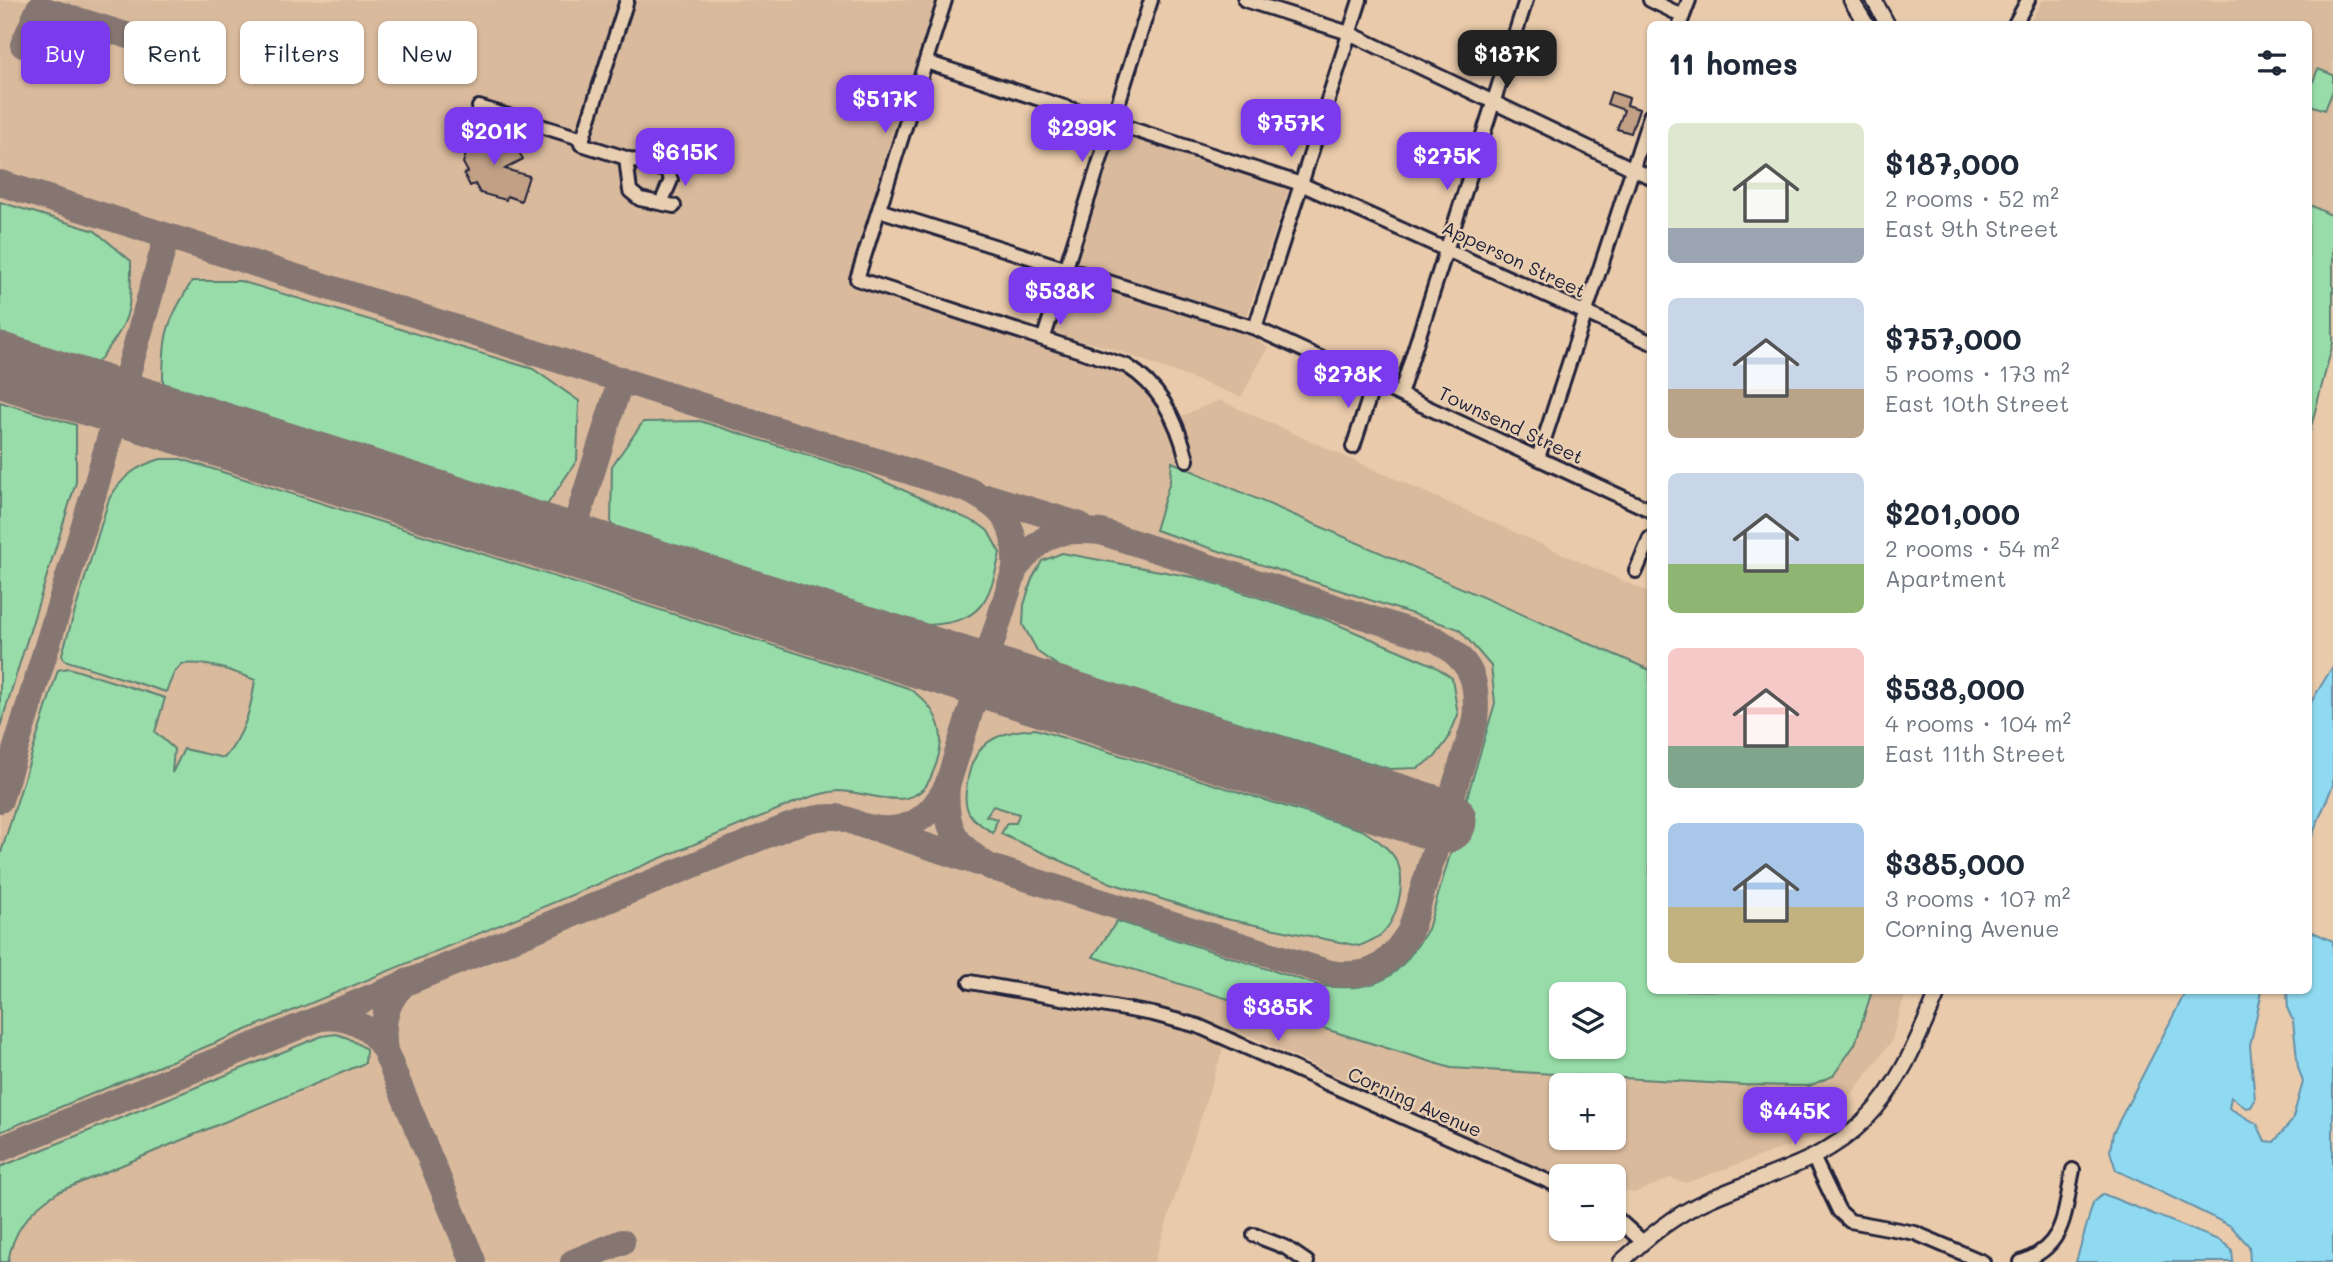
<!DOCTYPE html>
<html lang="en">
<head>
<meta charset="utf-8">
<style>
  body { margin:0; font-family:Mali,sans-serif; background:#f2f2f3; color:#1f2937; height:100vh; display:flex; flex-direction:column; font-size:26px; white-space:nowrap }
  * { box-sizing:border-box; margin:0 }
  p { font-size:23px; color:#747a83 }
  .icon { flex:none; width:38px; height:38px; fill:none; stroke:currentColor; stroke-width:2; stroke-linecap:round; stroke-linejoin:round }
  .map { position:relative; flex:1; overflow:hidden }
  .sheet { position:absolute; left:1647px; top:21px; width:665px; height:973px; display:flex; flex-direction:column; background:#fff; border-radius:10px; box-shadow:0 2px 5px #0004 }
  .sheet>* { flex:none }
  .guide { position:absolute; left:21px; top:21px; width:665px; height:63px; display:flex; gap:14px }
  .buttons { position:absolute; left:1549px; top:982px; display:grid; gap:14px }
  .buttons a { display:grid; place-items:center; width:77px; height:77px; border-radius:10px; background:#fff; box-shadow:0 2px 5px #0004; font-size:35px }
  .price { position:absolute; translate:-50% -60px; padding:0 16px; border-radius:14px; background:#7c3aed; color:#fff; font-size:23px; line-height:46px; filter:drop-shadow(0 2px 4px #0008) }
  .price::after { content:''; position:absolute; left:50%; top:42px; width:21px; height:16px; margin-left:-10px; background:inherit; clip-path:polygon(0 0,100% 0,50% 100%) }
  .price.selected { background:#222; color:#fff }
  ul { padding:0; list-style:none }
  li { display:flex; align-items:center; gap:21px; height:175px; padding:0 21px }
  li span { display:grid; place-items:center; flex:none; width:196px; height:140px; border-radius:10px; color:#555 }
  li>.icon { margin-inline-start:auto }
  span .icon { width:84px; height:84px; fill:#fffc; stroke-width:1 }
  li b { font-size:30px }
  h2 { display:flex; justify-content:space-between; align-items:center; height:84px; padding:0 21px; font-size:30px }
  .tag { padding:0 24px; border-radius:10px; background:#fff; box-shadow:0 2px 5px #0004; font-size:24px; line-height:63px }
  .tag.selected { background:#7c3aed; color:#fff }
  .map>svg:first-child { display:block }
</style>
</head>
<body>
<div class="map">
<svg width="2333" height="1262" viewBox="0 0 2333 1262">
  <rect width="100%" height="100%" fill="#e9caaa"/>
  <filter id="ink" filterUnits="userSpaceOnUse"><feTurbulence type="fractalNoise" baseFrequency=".0143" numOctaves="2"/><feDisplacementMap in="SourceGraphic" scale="14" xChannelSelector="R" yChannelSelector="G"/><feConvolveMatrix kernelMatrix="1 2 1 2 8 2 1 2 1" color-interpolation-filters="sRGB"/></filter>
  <g filter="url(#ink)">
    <path fill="#d9ba9d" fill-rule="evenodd" d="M0 0H940L849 282 1040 339 1127 372 1177 418 1219 400 1650 593V990L1906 991 1891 1042 1821 1134 1686 1183 1671 1178 1634 1193 1614 1188V1176H1561L1549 1173 1230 1027 1154 1262H0ZM1561 994H1614V1046H1561ZM1561 1085H1614V1138H1561Z
      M2043 0H2333V215L2308 204V24H2028Z
      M1117 129 1290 186 1242 331 1268 347 1241 397 1108 347 1054 334Z"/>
    <path fill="#98dda9" stroke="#5d8072" stroke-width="2" fill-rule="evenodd" d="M2318 69 2333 75V90L2325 110 2308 104V94Z
      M0 202 95 231 131 261C131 315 130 321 97 363L0 333Z
      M2308 204 2333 216V343L2308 438Z
      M192 281H240L533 369 579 401 577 460 547 505 163 383C163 333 166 325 192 281Z
      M0 402 76 425V482L0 727Z
      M700 421 865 473 979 524 988 531 1000 553C989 602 982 622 928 625L611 525 612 466 643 422Z
      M161 459H181L908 688C927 700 941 717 941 741 940 753 936 766 931 777 913 816 870 791 838 791 823 792 810 797 796 802L0 1132V856L58 670 69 668 165 698 155 732 174 749 172 773 184 749 224 758C244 736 251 709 255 680 232 671 207 661 182 664L174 673 166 692 64 660 62 654 109 499C123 476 136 466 161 459Z
      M1172 462 1650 670V990L1872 991 1855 1044 1833 1076 1809 1086 1744 1085 1451 1068 1093 957 1117 921 1321 986C1381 992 1397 979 1428 929L1495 703 1491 666 1459 629 1155 530 1170 481ZM1561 994H1614V1046H1561Z
      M1062 553 1198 578 1322 618 1433 665 1452 678 1458 715 1448 739 1435 757 1418 768 1390 769 1061 668 1038 652 1023 625 1024 605 1032 579 1042 561Z
      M1035 729 1362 830C1375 838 1392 849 1398 864 1406 885 1397 922 1379 936 1374 940 1366 943 1359 946L1221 918 1111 883 1001 834 1007 823H1016L1019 814 993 806 986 816 997 819 993 833C986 828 975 822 971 816 964 807 965 794 967 784 972 743 997 731 1035 729Z
      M336 1034 348 1038 366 1049 365 1063 58 1192C31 1208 13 1230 8 1262H0V1167L322 1036Z"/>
    <path fill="#90daf1" stroke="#6490a8" stroke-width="2" d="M2333 666V785L2308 845V707Z
      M2308 930 2333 941V1262H2250L2249 1246 2231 1226 2116 1170 2110 1151 2113 1133 2186 991H2262L2250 1046 2255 1100 2251 1107 2246 1108 2231 1097 2229 1108 2257 1124 2265 1141 2274 1142 2292 1121 2303 1082 2298 1067 2293 1021 2288 1010 2287 991 2308 990Z
      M2103 1194 2221 1241 2232 1250 2233 1262H2076L2093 1203Z"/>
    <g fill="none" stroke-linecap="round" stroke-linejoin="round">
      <path stroke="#867672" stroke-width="26" d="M23 45 39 8 129 36
        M0 183 968 490C1006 509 1017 525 1015 569L947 786C930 818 907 836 868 827 858 825 847 818 837 817 819 816 805 821 789 826L0 1149
        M989 497 1080 525
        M569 546 621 379
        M947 786C944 827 954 845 990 867L1330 973C1373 979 1388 966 1410 931L1475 721C1479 680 1472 662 1437 640L1101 532C1055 528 1044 533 1015 569
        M0 800 95 489 167 236
        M882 831 978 863
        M408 981C385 998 381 1024 385 1051L473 1261
        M320 1018C347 1015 372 1026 385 1051
        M573 1262 622 1242"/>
      <path stroke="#867672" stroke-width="65" d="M0 365 1444 821"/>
    </g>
    <path fill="#c1a086" stroke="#22223b" stroke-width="2" d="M1611 92 1629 98 1627 105 1639 109 1631 133 1617 129 1624 110 1607 104Z
      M482 125 504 133 497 155 515 145 523 159 505 169 529 176 521 201 507 196 506 200 480 193 475 184 470 186 464 174 468 172 463 163 468 148 474 150Z"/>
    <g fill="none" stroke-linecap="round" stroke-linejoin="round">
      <g stroke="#22223b" stroke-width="18">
        <path id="minor" d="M627 0 581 144 668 171
          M945 0 857 279 1127 366C1161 387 1178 422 1187 460
          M1245 0 1349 33 1650 177
          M1650 0 1683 16
          M1680 24 1689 0
          M2015 24 2028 0
          M926 62 1301 184 1650 342
          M479 107 583 139
          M626 158 630 191 640 199 674 206
          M662 201 671 180 668 171 673 159
          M879 210 1255 328 1650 510
          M1255 328 1360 0
          M1044 337 1151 0
          M1400 395 1526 0
          M1353 447 1374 383
          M1538 458 1650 116
          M1636 571 1650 538
          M970 982 1153 1014 1198 1026 1561 1187
          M1813 1157 1839 1211 1850 1221 1915 1233 1983 1262
          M1614 1216 1643 1242
          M1254 1235 1285 1247 1307 1262
          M2021 1262C2067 1246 2064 1211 2073 1170"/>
      </g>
      <g stroke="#22223b" stroke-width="19">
        <path id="major" d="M1851 0 1866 24
          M1874 0 1887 24
          M1621 1262C1648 1237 1674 1215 1708 1200 1762 1175 1822 1164 1865 1120 1901 1084 1919 1036 1939 990"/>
      </g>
      <use href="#minor" stroke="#e9cfb1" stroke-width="12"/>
      <use href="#major" stroke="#e9cfb1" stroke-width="14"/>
    </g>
  </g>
  <g text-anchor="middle" stroke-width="5" stroke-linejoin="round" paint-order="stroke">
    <g font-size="19" fill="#22223b" stroke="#e9cfb1">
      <text transform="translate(1514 259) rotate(25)" y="7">Apperson Street</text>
      <text transform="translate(1511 425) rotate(25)" y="7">Townsend Street</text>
      <text transform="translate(1415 1102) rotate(24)" y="7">Corning Avenue</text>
    </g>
  </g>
</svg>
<div class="buttons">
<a><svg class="icon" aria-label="layers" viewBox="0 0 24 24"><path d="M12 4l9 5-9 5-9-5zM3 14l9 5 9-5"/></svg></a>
<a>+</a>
<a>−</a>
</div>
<b class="price selected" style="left:1507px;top:90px">$187K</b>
<b class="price" style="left:885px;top:135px">$517K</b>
<b class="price" style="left:1291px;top:159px">$757K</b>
<b class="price" style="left:1082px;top:164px">$299K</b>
<b class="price" style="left:494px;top:167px">$201K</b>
<b class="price" style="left:685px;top:188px">$615K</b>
<b class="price" style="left:1447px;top:192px">$275K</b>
<b class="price" style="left:1060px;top:327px">$538K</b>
<b class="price" style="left:1348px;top:410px">$278K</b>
<b class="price" style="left:1278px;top:1043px">$385K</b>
<b class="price" style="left:1795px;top:1147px">$445K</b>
<div class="guide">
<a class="tag selected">Buy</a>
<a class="tag">Rent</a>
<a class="tag">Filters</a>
<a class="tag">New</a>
</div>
<section class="sheet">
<h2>11 homes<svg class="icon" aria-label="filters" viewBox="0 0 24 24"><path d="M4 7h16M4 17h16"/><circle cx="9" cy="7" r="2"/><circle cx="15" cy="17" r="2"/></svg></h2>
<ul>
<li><span style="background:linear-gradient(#dfe7d0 75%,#9aa5b1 0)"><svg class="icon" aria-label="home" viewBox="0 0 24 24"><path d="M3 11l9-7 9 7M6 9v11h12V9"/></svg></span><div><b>$187,000</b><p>2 rooms · 52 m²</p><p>East 9th Street</p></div></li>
<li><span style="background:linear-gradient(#c9d6e8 65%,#b9a48a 0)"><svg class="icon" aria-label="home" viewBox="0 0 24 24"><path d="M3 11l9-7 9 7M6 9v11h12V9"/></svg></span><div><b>$757,000</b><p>5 rooms · 173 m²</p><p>East 10th Street</p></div></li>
<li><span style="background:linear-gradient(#c9d6e8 65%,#8fb573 0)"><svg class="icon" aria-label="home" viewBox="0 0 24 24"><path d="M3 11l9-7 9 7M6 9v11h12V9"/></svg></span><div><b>$201,000</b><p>2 rooms · 54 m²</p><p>Apartment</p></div></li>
<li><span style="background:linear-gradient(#f6c9c9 70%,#7fa58c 0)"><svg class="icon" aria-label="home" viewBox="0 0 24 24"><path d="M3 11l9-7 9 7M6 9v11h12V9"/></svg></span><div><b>$538,000</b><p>4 rooms · 104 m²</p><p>East 11th Street</p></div></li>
<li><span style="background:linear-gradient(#a9c7e8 60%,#c2b280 0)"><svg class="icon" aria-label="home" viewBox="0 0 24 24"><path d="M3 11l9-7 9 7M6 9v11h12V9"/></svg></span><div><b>$385,000</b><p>3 rooms · 107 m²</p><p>Corning Avenue</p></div></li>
</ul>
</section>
</div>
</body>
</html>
